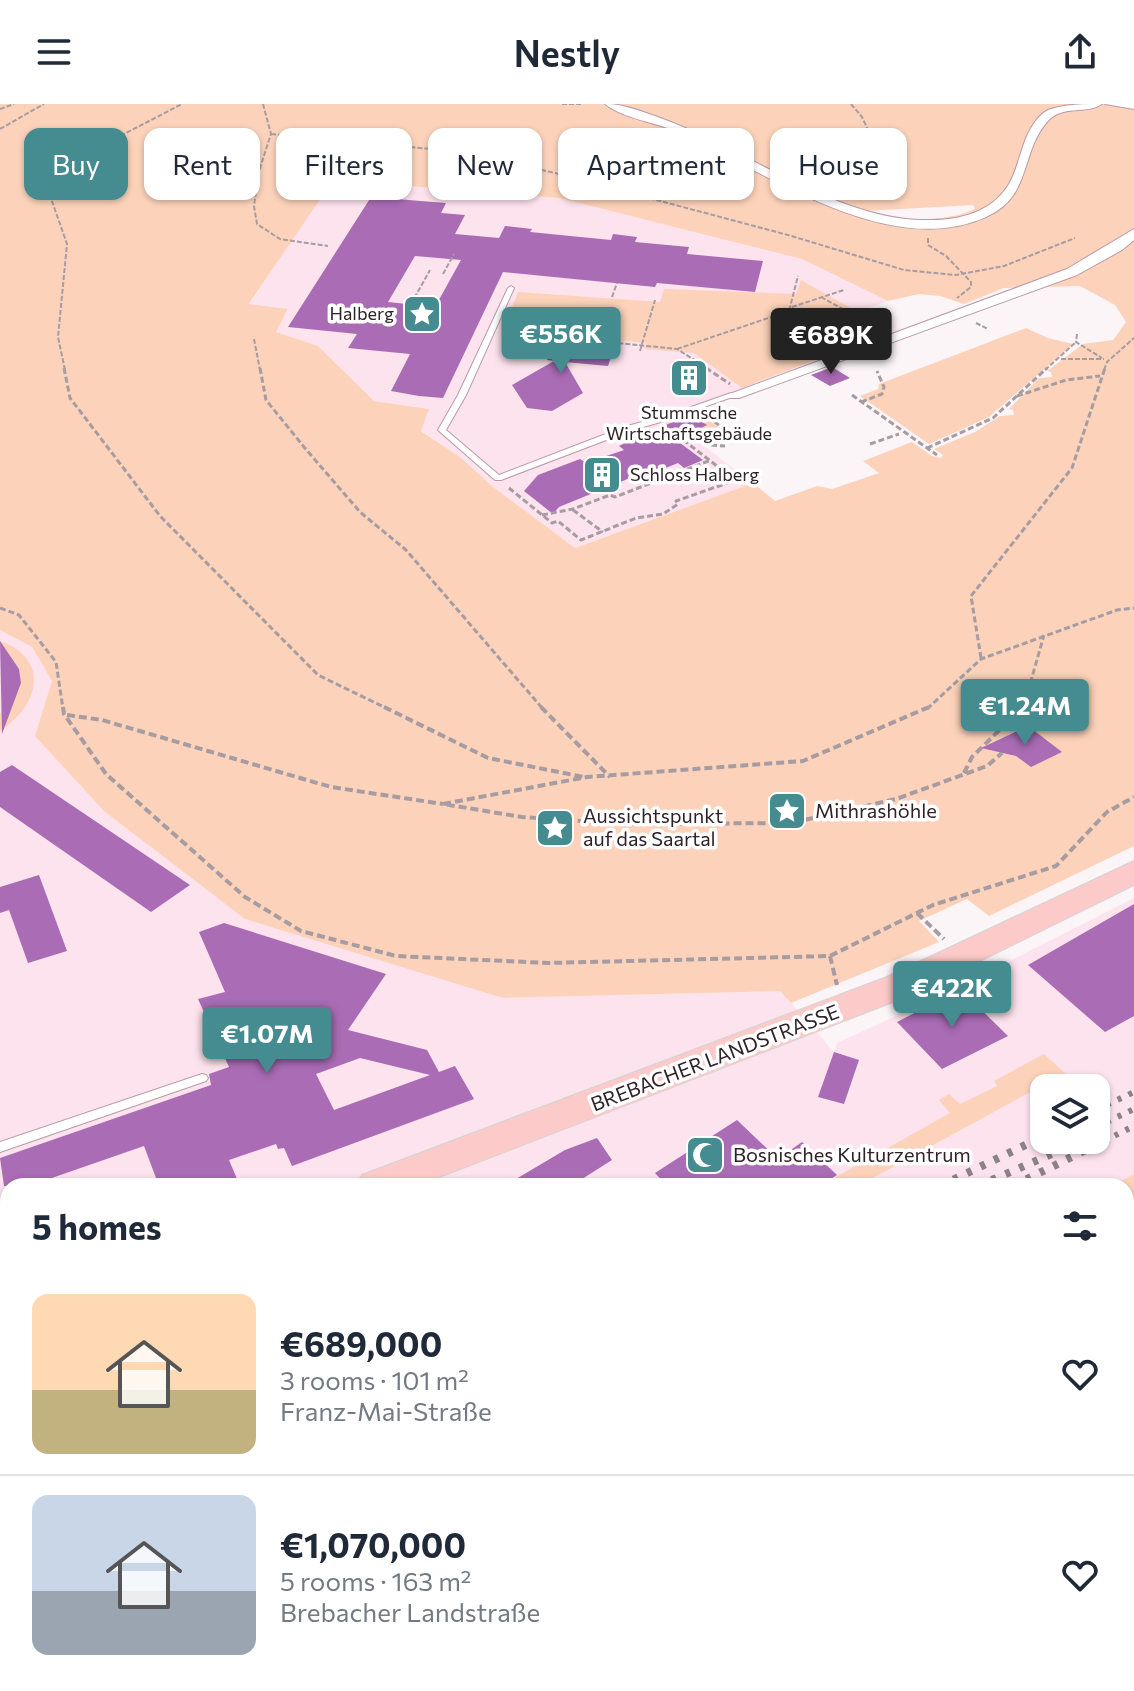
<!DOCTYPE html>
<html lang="en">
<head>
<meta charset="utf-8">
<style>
  body { margin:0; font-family:Commissioner,sans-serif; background:#f2f2f3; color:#1f2937; height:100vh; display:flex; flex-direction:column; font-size:30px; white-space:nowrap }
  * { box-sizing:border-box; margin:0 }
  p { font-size:26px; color:#747a83 }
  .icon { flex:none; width:44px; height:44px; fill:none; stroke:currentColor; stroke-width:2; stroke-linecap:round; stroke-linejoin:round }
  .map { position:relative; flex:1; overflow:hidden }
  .panel { position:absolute; left:0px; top:1074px; width:1134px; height:514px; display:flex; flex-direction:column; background:#fff; border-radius:24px 24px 0 0; box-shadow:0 2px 6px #0004 }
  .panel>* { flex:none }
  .guide { position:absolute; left:24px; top:24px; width:1086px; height:72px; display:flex; gap:16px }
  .buttons { position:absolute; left:1030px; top:970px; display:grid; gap:16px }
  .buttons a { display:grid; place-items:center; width:80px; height:80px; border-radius:16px; background:#fff; box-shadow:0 2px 6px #0004; font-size:40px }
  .price { position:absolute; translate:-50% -68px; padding:0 18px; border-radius:8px; background:#448c8f; color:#fff; font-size:26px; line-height:52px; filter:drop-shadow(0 2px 4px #0008) }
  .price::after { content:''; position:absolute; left:50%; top:48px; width:24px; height:18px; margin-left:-12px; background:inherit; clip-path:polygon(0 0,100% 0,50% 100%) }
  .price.active { background:#222; color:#fff }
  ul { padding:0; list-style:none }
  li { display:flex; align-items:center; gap:24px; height:200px; padding:0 32px }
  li+li { border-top:2px solid #e0e1e3 }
  li span { display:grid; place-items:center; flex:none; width:224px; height:160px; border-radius:16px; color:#555 }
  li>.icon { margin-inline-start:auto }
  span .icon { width:96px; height:96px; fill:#fffc; stroke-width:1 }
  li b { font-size:34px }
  h2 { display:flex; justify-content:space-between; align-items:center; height:96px; padding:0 32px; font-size:34px }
  .pill { padding:0 28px; border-radius:16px; background:#fff; box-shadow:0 2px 6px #0004; font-size:28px; line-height:72px }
  .pill.active { background:#448c8f; color:#fff }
  header { display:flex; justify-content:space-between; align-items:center; height:104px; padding:0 32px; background:#fff; font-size:36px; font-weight:600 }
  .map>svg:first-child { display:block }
</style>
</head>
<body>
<header><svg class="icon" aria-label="menu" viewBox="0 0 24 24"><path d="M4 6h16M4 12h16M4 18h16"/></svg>Nestly<svg class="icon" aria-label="share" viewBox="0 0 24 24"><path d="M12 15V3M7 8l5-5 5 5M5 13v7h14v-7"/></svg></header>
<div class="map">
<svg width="1134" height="1587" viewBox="0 0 1134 1587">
  <rect width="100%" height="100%" fill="#fcf5f8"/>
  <path fill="#fde3ed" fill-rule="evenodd" d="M332 76 559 94 802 155 888 197 860 207 891 227 663 316 687 334 695 335 753 379 575 444 492 382 460 353 421 326 429 305 374 297 318 242 276 228 288 206 249 201Z
    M0 526 32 543 52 577 36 632 104 707 503 894 781 887 834 948 837 939 956 884 1134 794V1087L1126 1082H8V1580H116L103 1587H0ZM1044 984H1096V1036H1044Z
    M549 1580H905L903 1587H554Z"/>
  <path fill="#fcd3ba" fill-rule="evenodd" d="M0 0H1134V742L989 812 967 795 919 817 939 838 791 899 780 887 503 894 245 815 104 707 35 632 52 577 32 543 0 526ZM333 76 559 94 802 155 888 197 919 190 940 192 964 200 1004 184 1080 182 1115 201 1126 218 1113 236 1083 240 1047 267 1051 268 1052 273 1039 274 1009 305 1013 306 1014 311 1000 312 975 328 934 345 943 351 941 354 932 352 912 338 863 357 879 369 832 385 817 382 775 397 753 379 575 444 492 382 460 353 421 327 429 305 374 297 318 242 276 228 288 205 249 200ZM973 101 975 105C943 119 899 118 866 107Z
    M801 176 891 227 742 284 694 249 645 245 646 239 607 235 609 228 560 224 557 231 515 227 522 211 510 209 518 188 660 198 664 185 796 190Z
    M1026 224 1048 234 1073 240 989 313 929 340 860 292 878 285 879 280Z
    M699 309 729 331 703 340 687 335 662 317Z
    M0 537C52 555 38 603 0 627V610L21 579C19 563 14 555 0 546Z
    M1044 950 1065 969 858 1082H820L950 1009 939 996 949 990 960 1000 997 982 994 977Z
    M1134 1070V1523L1126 1520V1082H1112Z
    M8 1413V1515L0 1519V1414Z
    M1126 1559 1134 1562V1587H1031L1017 1580H1126Z
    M230 1580H549L554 1587H220Z"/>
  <path fill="#a899f1" stroke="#8475b5" stroke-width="2" d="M905 1580H1017L1031 1587H903Z"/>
  <path fill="#aa6cb5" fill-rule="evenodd" d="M371 93 446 99 441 109 465 111 455 130 499 134 505 122 532 125 530 128 611 136 613 130 637 133 635 138 689 143 687 150 763 157 755 188 657 179 655 183 503 168 443 294 419 292 391 287 410 250 348 244 357 230 288 223ZM415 152 461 156 435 203 388 198Z
    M555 236 615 241 608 262 565 258 583 289 552 307 527 304 512 281 554 257 547 256Z
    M832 263 850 274 830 282 811 271Z
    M691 311 707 321 676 336 703 356 684 364 678 359 633 377 630 374 559 403 553 410 524 387 538 371 580 355 586 359 624 346 619 342 627 338 625 337Z
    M0 537 19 565 21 579 2 630Z
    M1028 622 1062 648 1031 663 1016 652 981 644Z
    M12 661 104 723 190 781 151 808 0 703V668Z
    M39 771 67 847 28 859 9 806 0 809V783Z
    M1134 800V912L1105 928 1028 861Z
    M224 819 386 870 348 926 427 946 439 968 455 962 474 995 292 1062 284 1044 278 1045 276 1040 229 1056 240 1082H159L144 1042 46 1076 48 1082H4L0 1054 211 981 209 970 229 963 198 895 225 888 199 828ZM360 954 430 971 334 1006 316 970Z
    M960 885 1008 932 942 965 897 918Z
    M834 948 859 956 844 1000 818 993Z
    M737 1016 778 1055 802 1038 837 1071 820 1082H667L655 1069Z
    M597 1034 612 1056 571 1082H504L565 1046Z"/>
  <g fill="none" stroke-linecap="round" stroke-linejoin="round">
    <g stroke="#ba9aa7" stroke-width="2">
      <path id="service" d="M511 182 514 184 466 291 446 326 499 371 624 323 671 310 675 312 674 314 630 327 501 376H495L438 326 458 291 508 184Z
        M731 289 738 291 684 310 677 308Z
        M202 970 206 971 208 974 206 977 0 1048V1038Z
        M1126 1527 1134 1530V1545L1126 1542Z"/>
    </g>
    <g stroke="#ba9aa7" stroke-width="2">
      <path id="minor" d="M605 0C625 0 643 8 663 15 746 45 835 115 924 116 956 117 991 110 1009 80 1017 66 1020 49 1026 34 1031 23 1038 11 1048 6 1064 0 1085 0 1102 0 1086 11 1062 0 1047 18 1020 49 1032 93 986 113 888 157 765 67 678 28 655 18 624 15 605 0Z
        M1105 0H1134V5Z
        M1134 125V136L1122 146 1077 171 739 294H729L727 291 1067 165Z
        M0 1134 8 1137V1182L0 1180Z
        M600 1580H628L629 1587H599Z"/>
    </g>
    <g stroke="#d5d3d4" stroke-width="2">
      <path id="primary" d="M1134 757V781L911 891 416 1082H356L362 1071 887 873Z
        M8 1202V1237L0 1240V1204Z"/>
    </g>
    <path stroke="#a69ca1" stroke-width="2" stroke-dasharray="5 2" stroke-linecap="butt" d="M263 0 271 30 259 67 254 102 257 120 280 135 328 142
      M562 0H583
      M851 0 862 13 872 34
      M0 5 14 0
      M0 25 44 0
      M271 30 463 48 555 69 788 131 904 166 956 171 1004 162 1075 134
      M928 134V141L946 152 971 178V183L957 194
      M443 170 454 150
      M612 193 617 179
      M821 193 877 224
      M411 200 430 166
      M792 203 844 186
      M789 207 819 226 817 231 831 241
      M511 212 517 213 509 228 677 245 710 266
      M976 219 988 225
      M1077 230 1076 238 1102 254
      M254 235 260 266
      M677 245 789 207 798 172
      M640 247 655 196
      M1061 255H1104
      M65 266 58 233 67 140 46 80 70 58 182 0
      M1045 266 1076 238
      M1104 266 1107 258 1134 234"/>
    <path stroke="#a69ca1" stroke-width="3" stroke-dasharray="6 3" stroke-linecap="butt" d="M64 264 70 294 160 412 318 571 388 605
      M260 264 266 296 304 343 360 408 406 446 543 605
      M706 264 730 280
      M852 291 937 351
      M1017 292 1066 276 1100 272
      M861 298 882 290 884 283 877 267
      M707 312 733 332 710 340
      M669 325 735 376
      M870 340 899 330
      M711 341 725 342
      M927 344 993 314 1047 264
      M509 384 552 419 558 417 581 436 636 414 663 410 678 400 676 397 736 376
      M573 406 603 428
      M542 411 573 405 610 391 615 393 711 356
      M0 504 19 511 56 558 63 605
      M981 554 971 492 1072 364 1105 264
      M927 605 981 555 1117 506 1134 504
      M1023 605 1044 531"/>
    <path stroke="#a69ca1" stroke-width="4" stroke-dasharray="8 4" stroke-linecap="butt" d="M63 603 64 610 106 670 245 793 301 827 396 852 549 859 830 852 933 801 1056 762 1107 708 1134 693
      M384 603 488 654 584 673
      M541 603 610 673
      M929 603 803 657 587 673 443 700 522 713 629 720 791 719 896 695 987 662 1002 649
      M67 611 102 616 331 683 443 700
      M964 669 972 653 1023 603
      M917 809 944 835
      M830 852 837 881"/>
    <path stroke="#a69ca1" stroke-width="5" stroke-dasharray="10 5" stroke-linecap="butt" d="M1126 1228 1134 1223
      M188 1587 201 1580
      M371 1587 376 1580
      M837 1587 839 1580"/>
    <use href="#service" fill="#fff" fill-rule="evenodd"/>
    <use href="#minor" fill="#fff" fill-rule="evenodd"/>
    <use href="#primary" fill="#fccbc9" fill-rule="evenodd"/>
    <path stroke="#8c8186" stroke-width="3" d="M35 1587 48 1580
      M77 1587 90 1580"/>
    <path stroke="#8c8186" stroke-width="6" stroke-dasharray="4 8" stroke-linecap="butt" d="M1096 1006 1134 988
      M1096 1023 1134 1005
      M1034 1037 1044 1032
      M1104 1037 1134 1022"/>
    <path stroke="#8c8186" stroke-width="8" stroke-dasharray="5 10" stroke-linecap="butt" d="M940 1082 1038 1035
      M978 1082 1068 1043
      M1013 1082 1108 1035
      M0 1562 8 1558"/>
  </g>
  <defs>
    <g id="sight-square" transform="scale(2)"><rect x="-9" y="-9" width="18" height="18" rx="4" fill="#448c8f" stroke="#fff"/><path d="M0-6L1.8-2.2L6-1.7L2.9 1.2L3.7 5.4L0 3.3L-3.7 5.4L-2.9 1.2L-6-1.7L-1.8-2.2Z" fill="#fff"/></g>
    <g id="building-square" transform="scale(2)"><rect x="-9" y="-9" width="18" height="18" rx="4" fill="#448c8f" stroke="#fff"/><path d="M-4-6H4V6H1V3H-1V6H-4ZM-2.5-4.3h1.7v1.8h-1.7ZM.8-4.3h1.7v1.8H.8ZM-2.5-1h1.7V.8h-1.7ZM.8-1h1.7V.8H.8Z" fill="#fff"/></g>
    <g id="mosque-square" transform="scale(2)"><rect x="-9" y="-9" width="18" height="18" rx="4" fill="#448c8f" stroke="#fff"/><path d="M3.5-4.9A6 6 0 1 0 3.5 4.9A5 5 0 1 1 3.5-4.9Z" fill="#fff"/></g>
  </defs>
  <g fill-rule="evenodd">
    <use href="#sight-square" x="422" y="210"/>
    <use href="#building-square" x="689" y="274"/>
    <use href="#building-square" x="602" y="371"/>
    <use href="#sight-square" x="787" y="707"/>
    <use href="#sight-square" x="555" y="724"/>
    <use href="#mosque-square" x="705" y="1051"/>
  </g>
  <g text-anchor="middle" stroke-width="7" stroke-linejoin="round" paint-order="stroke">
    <g font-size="18" fill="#2f2228" stroke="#fff" text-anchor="end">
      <text x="394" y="216">Halberg</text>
      <text x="689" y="315" text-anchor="middle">Stummsche<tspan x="689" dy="21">Wirtschaftsgebäude</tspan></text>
      <text x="630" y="377" text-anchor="start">Schloss Halberg</text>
    </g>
    <g font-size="20" fill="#2f2228" stroke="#fff" text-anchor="start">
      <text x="815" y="714">Mithrashöhle</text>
      <text x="583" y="719">Aussichtspunkt<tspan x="583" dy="23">auf das Saartal</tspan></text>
      <text x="733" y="1058">Bosnisches Kulturzentrum</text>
    </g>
    <g font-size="20" fill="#2f2228" stroke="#fff">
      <text transform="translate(715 954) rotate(-21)" y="7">BREBACHER LANDSTRASSE</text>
    </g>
  </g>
</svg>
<div class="buttons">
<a><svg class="icon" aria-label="layers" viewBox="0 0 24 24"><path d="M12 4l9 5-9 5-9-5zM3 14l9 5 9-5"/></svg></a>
</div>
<b class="price" style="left:561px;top:271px">€556K</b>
<b class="price active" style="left:831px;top:272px">€689K</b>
<b class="price" style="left:1025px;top:643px">€1.24M</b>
<b class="price" style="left:952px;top:925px">€422K</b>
<b class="price" style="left:267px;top:971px">€1.07M</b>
<div class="guide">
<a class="pill active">Buy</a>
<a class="pill">Rent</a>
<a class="pill">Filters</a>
<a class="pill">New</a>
<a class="pill">Apartment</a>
<a class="pill">House</a>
</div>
<section class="panel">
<h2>5 homes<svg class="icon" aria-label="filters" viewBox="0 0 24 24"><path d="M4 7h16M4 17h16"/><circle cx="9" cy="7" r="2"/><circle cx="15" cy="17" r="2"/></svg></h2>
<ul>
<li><span style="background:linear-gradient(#ffd9b3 60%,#c2b280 0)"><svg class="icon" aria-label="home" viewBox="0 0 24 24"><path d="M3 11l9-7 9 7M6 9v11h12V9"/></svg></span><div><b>€689,000</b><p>3 rooms · 101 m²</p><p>Franz-Mai-Straße</p></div><svg class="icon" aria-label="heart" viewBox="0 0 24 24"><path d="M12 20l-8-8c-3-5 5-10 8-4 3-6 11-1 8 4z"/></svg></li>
<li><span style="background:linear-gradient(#c9d6e8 60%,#9aa5b1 0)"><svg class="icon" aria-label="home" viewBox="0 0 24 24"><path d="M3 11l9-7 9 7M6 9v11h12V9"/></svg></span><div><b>€1,070,000</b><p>5 rooms · 163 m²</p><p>Brebacher Landstraße</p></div><svg class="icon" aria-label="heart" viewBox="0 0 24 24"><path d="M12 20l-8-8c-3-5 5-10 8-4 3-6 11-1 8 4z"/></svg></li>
</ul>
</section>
</div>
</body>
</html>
